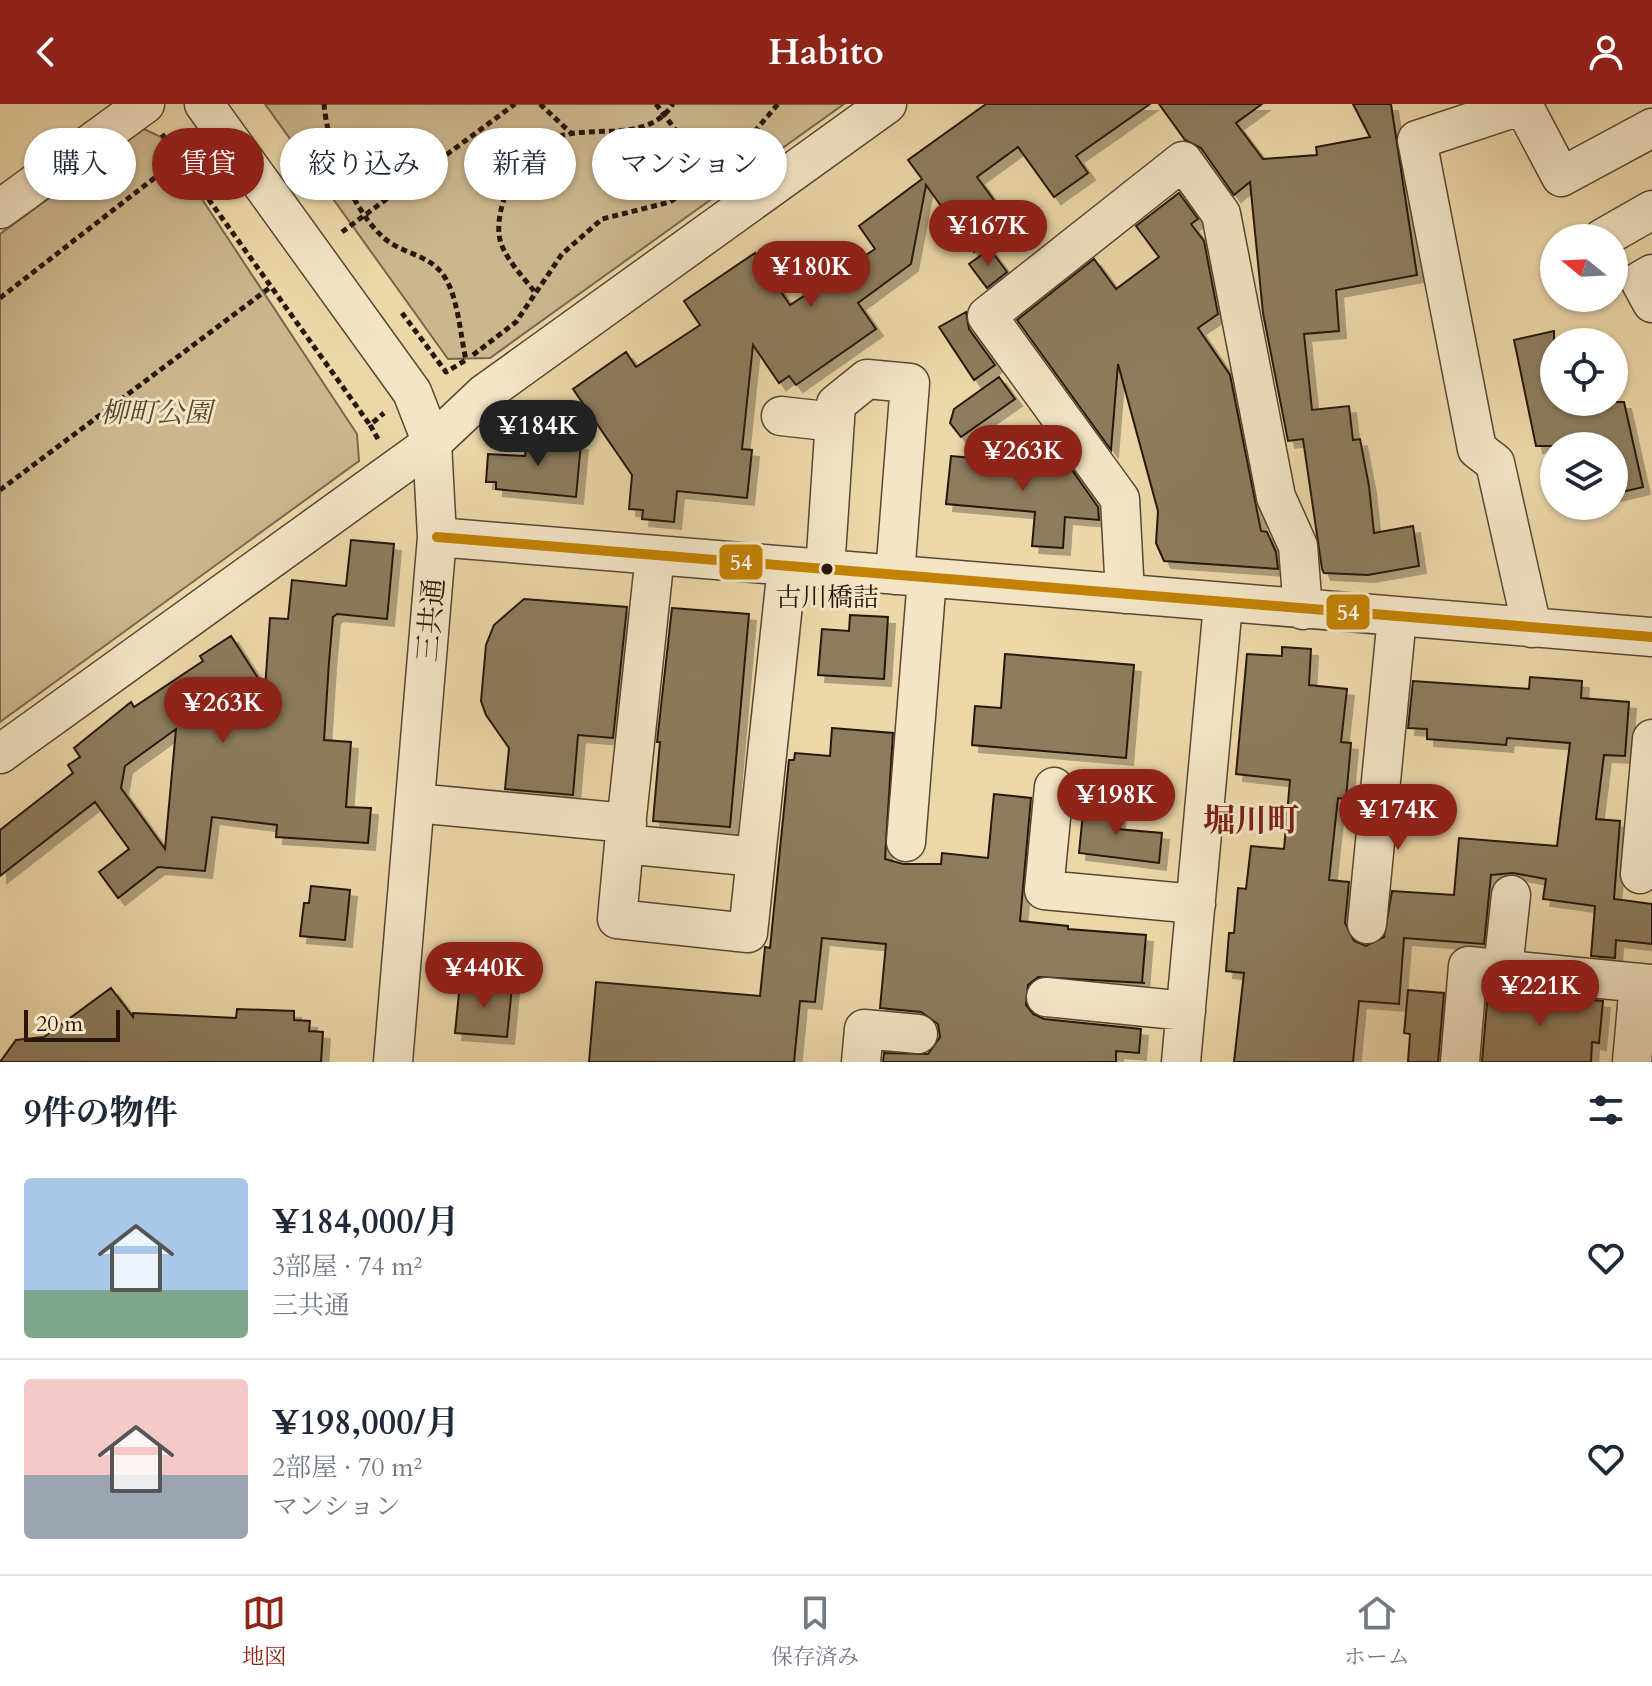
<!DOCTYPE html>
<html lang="ja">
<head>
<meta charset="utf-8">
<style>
  body { margin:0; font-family:Cardo,"Noto Serif JP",serif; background:#f6f6f7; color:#1f2937; height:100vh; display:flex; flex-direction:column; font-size:30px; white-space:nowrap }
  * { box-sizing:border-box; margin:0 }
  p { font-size:26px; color:#747a83 }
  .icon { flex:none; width:44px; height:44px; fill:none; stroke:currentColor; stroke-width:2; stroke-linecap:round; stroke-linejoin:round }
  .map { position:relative; height:958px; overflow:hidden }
  .side { display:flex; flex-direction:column; background:#fff; flex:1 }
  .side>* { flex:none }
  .banner { position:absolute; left:24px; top:24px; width:800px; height:72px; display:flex; gap:16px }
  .needle { width:52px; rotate:288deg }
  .controls { position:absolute; left:1540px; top:120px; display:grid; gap:16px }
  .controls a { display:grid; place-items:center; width:88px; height:88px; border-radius:50%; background:#fff; box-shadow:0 2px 6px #0004; font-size:40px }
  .scale { position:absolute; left:24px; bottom:20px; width:96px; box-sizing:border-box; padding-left:8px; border:4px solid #27170b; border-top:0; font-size:22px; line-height:28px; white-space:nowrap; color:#27170b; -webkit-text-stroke:6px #f3e5c6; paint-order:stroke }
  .price { position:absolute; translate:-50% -68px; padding:0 18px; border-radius:28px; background:#8f2418; color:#fff; font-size:26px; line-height:52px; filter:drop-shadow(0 2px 4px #0008) }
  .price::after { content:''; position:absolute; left:50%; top:48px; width:24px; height:18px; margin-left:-12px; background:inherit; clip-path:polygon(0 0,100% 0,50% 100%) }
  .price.active { background:#222; color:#fff }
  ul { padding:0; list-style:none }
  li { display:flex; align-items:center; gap:24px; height:200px; padding:0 24px }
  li+li { border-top:2px solid #e0e1e3 }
  li span { display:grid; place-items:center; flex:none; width:224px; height:160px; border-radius:8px; color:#555 }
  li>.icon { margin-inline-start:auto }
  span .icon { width:96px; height:96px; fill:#fffc; stroke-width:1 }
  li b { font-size:34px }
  h2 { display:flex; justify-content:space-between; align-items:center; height:96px; padding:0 24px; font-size:34px }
  .pill { padding:0 28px; border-radius:36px; background:#fff; box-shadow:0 2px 6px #0004; font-size:28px; line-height:72px }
  .pill.active { background:#8f2418; color:#fff }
  header { display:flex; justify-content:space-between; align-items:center; height:104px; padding:0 24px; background:#8f2418; color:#fff; font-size:36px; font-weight:800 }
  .menu { display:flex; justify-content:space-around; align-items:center; height:112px; border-top:2px solid #e0e1e3; background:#fff; font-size:22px; color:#747a83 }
  .menu a { display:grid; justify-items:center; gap:4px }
  .menu .active { color:#8f2418 }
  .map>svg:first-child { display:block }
</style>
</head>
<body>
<header><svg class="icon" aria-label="back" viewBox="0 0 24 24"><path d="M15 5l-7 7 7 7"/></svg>Habito<svg class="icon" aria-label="person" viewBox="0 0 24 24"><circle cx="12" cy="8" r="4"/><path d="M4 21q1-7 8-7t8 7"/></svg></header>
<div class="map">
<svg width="1652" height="958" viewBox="0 0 1652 958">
  <defs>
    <filter id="shadow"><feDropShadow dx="7" dy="7" stdDeviation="0" flood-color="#0004"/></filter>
  </defs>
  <rect width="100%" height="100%" fill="#ecd7a8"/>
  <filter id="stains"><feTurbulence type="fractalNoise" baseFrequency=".0025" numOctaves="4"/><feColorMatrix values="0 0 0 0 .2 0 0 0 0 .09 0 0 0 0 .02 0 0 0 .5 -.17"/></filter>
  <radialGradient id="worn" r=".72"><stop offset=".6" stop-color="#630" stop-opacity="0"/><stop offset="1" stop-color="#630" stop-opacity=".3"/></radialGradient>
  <path fill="#cbb68d" stroke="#79664c" stroke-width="2" d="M265 0H844L490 254 448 255Z
    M144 25 161 33 357 330 359 357 0 618V130Z"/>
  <path fill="#8d7b5d" stroke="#27170b" stroke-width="2" fill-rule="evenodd" filter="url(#shadow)" d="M986 0H1150L1076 52 1088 69 1054 93 1018 43 977 73 1012 121 974 148 926 81 911 160 858 199 876 225 796 281 789 272 779 279 753 241 742 345 752 346 747 394 677 387 674 418 642 415 643 406 629 405 632 371 573 285 626 248 636 263 700 221 684 197 755 149 790 201 875 145 859 122 922 75 908 56Z
    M1159 0H1262L1236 19 1263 55 1317 51 1316 43 1370 33 1353 0H1391L1417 171 1336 186 1339 227 1304 230 1312 306 1349 302 1353 336 1360 335 1369 382 1374 429 1413 422 1419 462 1368 471 1324 469 1322 465 1303 335 1288 337 1263 209 1250 78 1234 91 1201 44 1185 36Z
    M1179 89 1198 115 1191 120 1204 137 1218 210 1198 224 1230 271 1261 427 1267 428 1276 448 1278 465 1164 457 1156 439 1158 407 1118 260 1111 346 1017 216 1094 155 1116 185 1159 153 1136 122Z
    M990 145 1007 168 987 184 969 160Z
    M966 208 969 225 995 261 974 276 939 223Z
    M1554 227V298H1624L1643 383 1614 390V342H1536L1514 236Z
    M999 273 1015 295 961 333 950 319 954 305Z
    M528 332 581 339 576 393 496 385V378H486L488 350 525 352Z
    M951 352 1039 360V357L1067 359 1098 403 1099 416 1065 413 1063 444 1032 442 1035 408 946 400Z
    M351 436 394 440 387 515 337 510 333 513 329 558 324 636 351 638 346 703 371 704 368 739 276 733 277 721 212 713 205 767 158 763 118 794 99 768 129 745 95 698 0 772V726L73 669 68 661 80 653 74 644 131 598 134 603 203 557 200 552 231 532 265 585 270 514 288 515 292 476 346 482ZM176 625 165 745 121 684 125 662Z
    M524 495 627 503 613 634 578 631 573 691 505 685 509 644 486 611 481 597 486 541 494 521Z
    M672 504 749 510 730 723 653 717 660 638H657Z
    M850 511 888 513 884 575 818 571 822 525 849 527Z
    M1282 543 1311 545 1309 581 1347 585 1341 638 1351 639 1346 695 1338 694 1329 776 1349 778 1345 819 1354 837 1366 842 1384 833 1392 787 1454 791 1459 734 1557 742 1570 639 1507 634 1506 641 1427 635V625L1408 624 1413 577 1529 585 1530 573 1582 577 1581 594 1629 598 1625 652 1604 651 1596 715 1620 717 1614 795 1652 800V840L1616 836 1615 854 1591 852 1595 802 1543 795 1546 775 1513 769 1491 771 1484 840 1404 834 1399 900 1359 897 1353 958H1234L1244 869 1226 867 1229 829H1234L1238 784 1246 785 1251 742 1284 745 1290 676 1236 670 1247 550 1282 552Z
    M1005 550 1134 561 1126 654 972 641 975 602 1001 604Z
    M832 624 893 629 885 755 903 760H941L942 749 988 754 994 690 1031 694 1020 817 1068 822V825L1146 831 1142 879H1145L1038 873 1028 881 1026 901 1033 910 1044 915 1141 925 1139 949 1116 947V958H883L884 949 928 950 940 933 938 920 921 908 880 904 886 840 822 834 815 898 800 897 794 958H589L596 878 760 892 765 843 770 844 789 656H794L795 649 830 652Z
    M1084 699 1119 702 1117 725 1162 729 1159 759 1079 749Z
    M311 782 350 786 345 836 300 832 304 799H309Z
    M460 879 512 883 507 933 455 929Z
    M111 884 133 913V909L236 914 237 905 294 907V916L310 917 309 927 323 928 321 958H0L16 936 44 933Z
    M1408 886 1444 889 1438 958H1408L1410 930 1404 929Z
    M1488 886 1603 897 1599 939 1592 938 1591 958H1482Z"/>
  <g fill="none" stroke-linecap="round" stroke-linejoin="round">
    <g stroke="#584732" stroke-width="41">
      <path id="minor" d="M204 0 412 288 432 339 437 433 393 958
        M0 105 145 0
        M1603 134 1652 106
        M1652 170 1640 177 1652 199
        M781 312 835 318
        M437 433 1652 533
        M655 451 624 740 756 753 787 463
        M825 466 836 300 867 275 910 279 895 471
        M1125 490 1120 395 987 212 1183 57 1221 110 1276 393 1298 442 1303 506
        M1532 524 1495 359 1477 345 1417 36 1523 1 1561 73 1652 24
        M0 650 432 339 484 290 887 0
        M1054 683 1044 786 1196 800
        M415 699 627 719
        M906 738 927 474
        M624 740 617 815 748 829 756 753
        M1640 770 1652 635
        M1367 820 1397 513
        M1503 865 1511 791
        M1046 893 1186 907
        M861 958 864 925 918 930
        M1181 958 1223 500
        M1460 958 1468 862 1652 880
        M1632 958 1639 879"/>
    </g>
    <path stroke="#27170b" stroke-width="5" stroke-dasharray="6 4" stroke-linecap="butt" d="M324 0C327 40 352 106 383 133 400 149 426 150 441 168 458 188 460 230 466 256L446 268 402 209
      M540 0 573 31
      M656 0 710 72
      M162 30 370 321
      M342 128 515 0
      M534 187C522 171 501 151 499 130 496 96 522 46 554 34 593 19 646 41 673 0
      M0 194 193 44
      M473 251 516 218 562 150 602 115 670 98 732 54 778 0
      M378 335 370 321 384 309
      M0 386 272 182"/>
    <use href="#minor" stroke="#f3e5c6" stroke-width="38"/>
    <g stroke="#f3e5c6" stroke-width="16">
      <path id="bus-1" d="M437 433 1652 533"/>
    </g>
    <use href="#bus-1" stroke="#c38203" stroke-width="10"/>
  </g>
  <circle fill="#27170b" stroke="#f3e5c6" stroke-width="3" cx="827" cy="465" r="7"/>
  <g text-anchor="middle" stroke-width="6" stroke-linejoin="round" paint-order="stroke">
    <g font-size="26" fill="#27170b" stroke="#f3e5c6">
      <text x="827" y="502">古川橋詰</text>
    </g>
    <g font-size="28" font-style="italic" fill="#584732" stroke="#f3e5c6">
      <text x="156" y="318">柳町公園</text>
    </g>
    <g font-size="28" fill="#27170b" stroke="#f3e5c6">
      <text transform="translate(430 516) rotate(-85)" y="10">三共通</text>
    </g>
    <g font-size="32" font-weight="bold" fill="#7a1f14" stroke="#f3e5c6">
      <text x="1251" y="727">堀川町</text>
    </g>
  </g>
  <g stroke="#f3e5c6" stroke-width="3">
    <rect x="718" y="439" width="46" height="38" rx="8" fill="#c38203"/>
    <rect x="1325" y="489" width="46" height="38" rx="8" fill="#c38203"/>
  </g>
  <g font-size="22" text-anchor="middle" font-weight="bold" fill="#fff">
    <text x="741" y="466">54</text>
    <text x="1348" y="516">54</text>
  </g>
  <rect width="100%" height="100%" filter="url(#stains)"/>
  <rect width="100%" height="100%" fill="url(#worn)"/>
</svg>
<div class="controls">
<a><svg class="needle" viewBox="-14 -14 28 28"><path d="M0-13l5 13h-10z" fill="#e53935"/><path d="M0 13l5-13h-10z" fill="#747a83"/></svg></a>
<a><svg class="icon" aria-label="locate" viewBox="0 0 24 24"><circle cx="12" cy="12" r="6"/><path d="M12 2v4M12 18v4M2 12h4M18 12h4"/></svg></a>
<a><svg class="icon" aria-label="layers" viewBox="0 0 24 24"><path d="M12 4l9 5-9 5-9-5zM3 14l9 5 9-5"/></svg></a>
</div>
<div class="scale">20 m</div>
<b class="price" style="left:988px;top:164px">¥167K</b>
<b class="price" style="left:811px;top:205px">¥180K</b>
<b class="price active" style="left:538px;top:364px">¥184K</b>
<b class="price" style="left:1023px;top:389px">¥263K</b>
<b class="price" style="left:223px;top:641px">¥263K</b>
<b class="price" style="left:1116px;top:733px">¥198K</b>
<b class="price" style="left:1398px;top:748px">¥174K</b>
<b class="price" style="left:484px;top:906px">¥440K</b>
<b class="price" style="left:1540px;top:924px">¥221K</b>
<div class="banner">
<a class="pill">購入</a>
<a class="pill active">賃貸</a>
<a class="pill">絞り込み</a>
<a class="pill">新着</a>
<a class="pill">マンション</a>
</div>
</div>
<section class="side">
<h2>9件の物件<svg class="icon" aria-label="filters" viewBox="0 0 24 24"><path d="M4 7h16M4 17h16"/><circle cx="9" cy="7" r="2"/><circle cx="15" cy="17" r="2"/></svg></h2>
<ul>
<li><span style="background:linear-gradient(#a9c7e8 70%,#7fa58c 0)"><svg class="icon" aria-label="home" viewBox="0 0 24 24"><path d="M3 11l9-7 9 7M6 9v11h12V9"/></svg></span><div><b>¥184,000/月</b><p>3部屋 · 74 m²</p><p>三共通</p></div><svg class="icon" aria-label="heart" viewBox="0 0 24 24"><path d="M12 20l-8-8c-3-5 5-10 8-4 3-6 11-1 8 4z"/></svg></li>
<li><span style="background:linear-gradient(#f6c9c9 60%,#9aa5b1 0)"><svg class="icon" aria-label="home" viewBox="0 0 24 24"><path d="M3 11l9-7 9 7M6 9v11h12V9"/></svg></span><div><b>¥198,000/月</b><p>2部屋 · 70 m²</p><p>マンション</p></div><svg class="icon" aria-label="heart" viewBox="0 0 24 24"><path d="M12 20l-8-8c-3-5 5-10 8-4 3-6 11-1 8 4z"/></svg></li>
</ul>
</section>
<nav class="menu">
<a class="active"><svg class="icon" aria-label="map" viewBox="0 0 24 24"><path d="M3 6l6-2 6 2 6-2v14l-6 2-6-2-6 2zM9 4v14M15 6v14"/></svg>地図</a>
<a><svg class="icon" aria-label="saved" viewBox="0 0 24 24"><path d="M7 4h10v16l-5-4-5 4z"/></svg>保存済み</a>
<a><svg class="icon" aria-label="home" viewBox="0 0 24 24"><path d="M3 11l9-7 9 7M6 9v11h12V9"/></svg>ホーム</a>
</nav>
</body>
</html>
